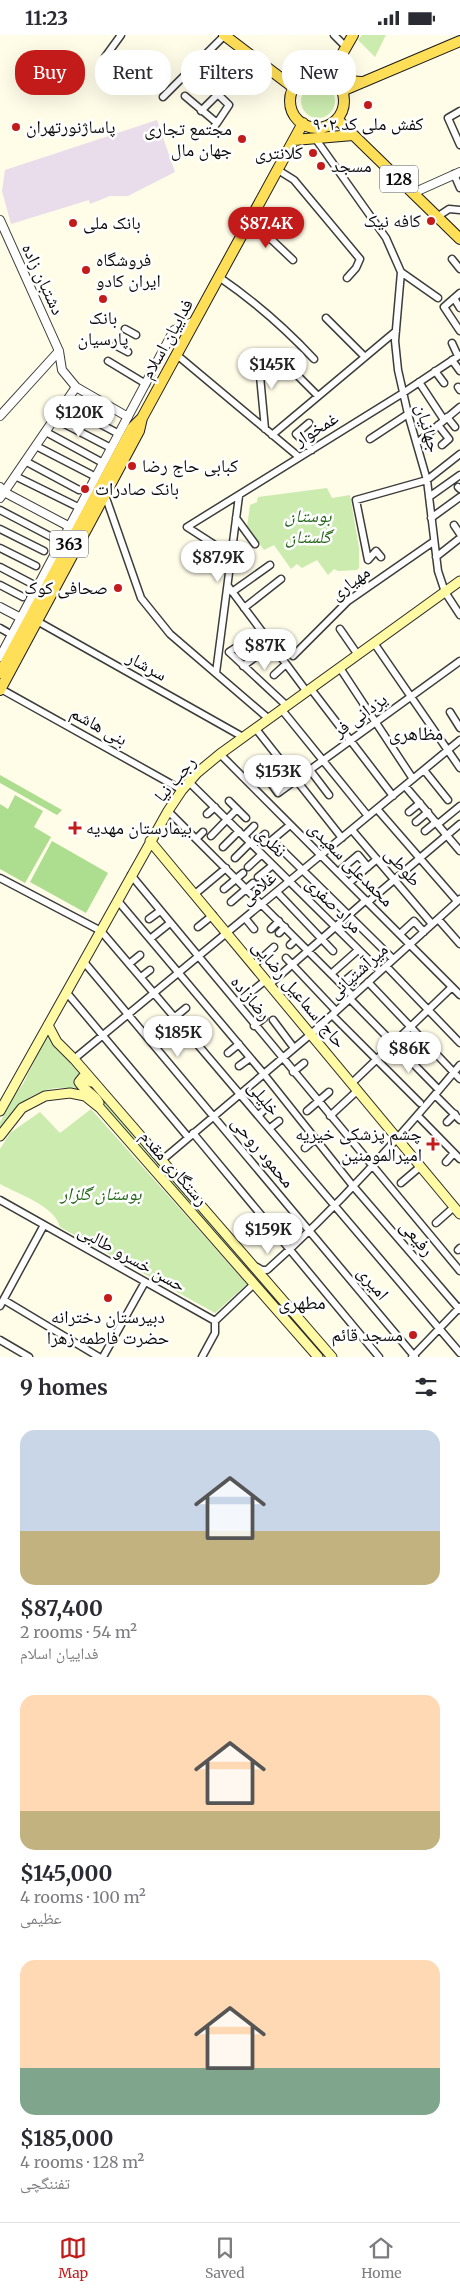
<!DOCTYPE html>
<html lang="en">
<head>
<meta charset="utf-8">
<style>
  body { margin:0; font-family:Merriweather,"Noto Naskh Arabic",serif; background:#f2f2f3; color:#2b2b33; height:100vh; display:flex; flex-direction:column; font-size:19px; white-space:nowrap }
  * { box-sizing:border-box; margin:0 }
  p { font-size:16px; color:#7c7c81 }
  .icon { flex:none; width:28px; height:28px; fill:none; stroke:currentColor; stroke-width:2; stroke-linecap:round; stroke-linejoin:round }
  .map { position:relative; height:1322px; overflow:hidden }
  .sheet { display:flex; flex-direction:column; background:#fff; flex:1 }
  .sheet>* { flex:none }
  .banner { position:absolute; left:15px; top:15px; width:430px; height:45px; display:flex; gap:10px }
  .price { position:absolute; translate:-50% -42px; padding:0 11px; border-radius:18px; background:#fff; color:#222; font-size:16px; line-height:32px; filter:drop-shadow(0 1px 2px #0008) }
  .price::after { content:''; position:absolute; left:50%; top:30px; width:15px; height:11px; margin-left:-8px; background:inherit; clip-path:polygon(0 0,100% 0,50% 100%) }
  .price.current { background:#c31b1a; color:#fff }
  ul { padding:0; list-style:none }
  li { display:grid; align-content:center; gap:10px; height:265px; padding:0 20px }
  li span { display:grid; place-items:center; height:155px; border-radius:15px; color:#555 }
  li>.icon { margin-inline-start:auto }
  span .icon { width:90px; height:90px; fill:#fffc; stroke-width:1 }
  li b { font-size:21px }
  h2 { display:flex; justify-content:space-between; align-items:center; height:60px; padding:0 20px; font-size:21px }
  .tag { padding:0 18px; border-radius:20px; background:#fff; box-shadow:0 5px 20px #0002; font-size:18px; line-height:45px }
  .tag.current { background:#c31b1a; color:#fff }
  .status { display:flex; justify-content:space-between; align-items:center; height:35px; padding:0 25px; background:#fff; direction:ltr }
  .status svg { height:14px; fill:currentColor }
  .tab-bar { display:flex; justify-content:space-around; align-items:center; height:70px; border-top:1px solid #e1e1e2; background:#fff; font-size:14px; color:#7c7c81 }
  .tab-bar a { display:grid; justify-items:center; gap:2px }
  .tab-bar .current { color:#c31b1a }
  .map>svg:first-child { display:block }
</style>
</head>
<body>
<div class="status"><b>11:23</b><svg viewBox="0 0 49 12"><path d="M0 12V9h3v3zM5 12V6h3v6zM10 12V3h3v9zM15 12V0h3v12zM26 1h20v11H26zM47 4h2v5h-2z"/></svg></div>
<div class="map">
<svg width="460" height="1322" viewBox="0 0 460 1322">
  <rect width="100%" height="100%" fill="#fffce8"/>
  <path fill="#eaddeb" d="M157 85 175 137 128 161H110L90 169 89 165 11 189 2 156 5 135Z"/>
  <path fill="#cbebaf" d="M362 0H386L375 22 358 5Z
    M301 66a17 17 0 1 1 34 0a17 17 0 1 1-34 0Z
    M327 453 332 463 350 460 359 513V533L357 535 338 536 334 534 328 540 317 525 302 533 297 529 291 534 274 510 264 515 247 492 250 470 257 467 258 462Z
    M49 996 85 1039 77 1041 76 1048 85 1057C49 1044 18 1063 0 1095V1087L16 1058 23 1049Z
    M83 1044 88 1046 269 1253 263 1251 88 1052Z
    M91 1074 247 1249 215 1278 60 1192C55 1171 18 1159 0 1149V1114L10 1098 40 1077 60 1098Z
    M275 1262 329 1322H325L275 1265Z"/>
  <path fill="#addd8e" d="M0 740 62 775 57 780 0 748Z
    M15 760 43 776 34 792 51 802 25 848 0 834V769L8 774Z
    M52 806 108 838 86 878 30 847Z"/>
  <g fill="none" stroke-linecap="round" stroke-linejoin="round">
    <g stroke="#3d3d3d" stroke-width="9">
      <path id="minor" d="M334 0 346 12
        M105 22 121 0
        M221 28 236 40
        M185 61 217 88 229 70 201 43
        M163 62 225 0
        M201 76 254 23
        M460 76 448 83 460 110
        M210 97 217 88
        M315 103 386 203 401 237 395 306 398 335 408 379 427 445 438 536 445 557 460 580
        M278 135 294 145 360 224 356 233 347 243
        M454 139 460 153
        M437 182 449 174 460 175
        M247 190 273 206 293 225
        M452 224 460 234
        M401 237 438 263
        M219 242C254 266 285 293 314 324
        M460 258 444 272 460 296
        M454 263 460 273
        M326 283 364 321
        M125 294 136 300
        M452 308 458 321
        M115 310 128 317
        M177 320 299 422
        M452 325 460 336
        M108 326 146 349
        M249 327 260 341 265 394
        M290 333 318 361
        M435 336 444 348
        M419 347 444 385
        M458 352 460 355
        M65 370 119 399
        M447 382 455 392
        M55 384 111 413
        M309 388 296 399 312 415
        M438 390 449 404 442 410
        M46 397 103 428
        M272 400 396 296
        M370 404 408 379
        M417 408 460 372
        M36 411 96 442
        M25 426 79 455
        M15 441 80 473
        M458 452 460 454
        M105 460 141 563 170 599 269 684
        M429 462 460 440
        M0 475 61 507
        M236 483 255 509
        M431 483 460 462
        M454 490 460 499
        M0 494 44 516
        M0 513 36 531
        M232 521 187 492 403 358 460 320
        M381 522 376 516 368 525 356 465 427 445 460 419
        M436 522 460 503
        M0 532 38 552
        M0 550 23 562
        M228 551 307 657
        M232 557 270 530
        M244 573 281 544
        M37 586 243 702
        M0 593 7 597
        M340 594 358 620
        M261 596 229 617 287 671
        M374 608 460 733
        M293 621 348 566 433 507
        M243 631 272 610
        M340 633 413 744
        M216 638 239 461
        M274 640 286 629
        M1 654 182 755
        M311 654 393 761
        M282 675 368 781
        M450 677 460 693
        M256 694 342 803
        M220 719 460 960
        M259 732 278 758 460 626
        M310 735 329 760
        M424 735 448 765
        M189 747 380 936
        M405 751 460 816
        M229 766 246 783
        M377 774 457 866
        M168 776 353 961
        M409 777 420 768
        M207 779 215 772
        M416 787 428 777
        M438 789 460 771
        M290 790 272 805 393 924
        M352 795 432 889
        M425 796 436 787
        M211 801 237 774
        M244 801 254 791
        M196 804 203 797
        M253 810 265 799
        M223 812 239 796
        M235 823 250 808
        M248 832 262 819
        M338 837 358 820 368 832
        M131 840 460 1236
        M258 842 273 830
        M0 843 101 896 460 1318
        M349 848 377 824
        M224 854 243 838
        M277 857 333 916
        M195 859 226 833
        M118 866 263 1038 353 1151 460 1275
        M231 867 253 848
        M368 867 460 789
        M245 883 254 894
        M149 884 160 876
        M438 884 460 909
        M198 892 213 880
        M271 894 279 886
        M279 898 285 892
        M400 899 414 886 424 897
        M150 904 170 888
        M290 910 296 904
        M286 923 336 976
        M84 927 415 1322
        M129 929 140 920
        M254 930 274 912
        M386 931 460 1008
        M331 939 358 915
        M141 942 150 935
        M368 947 460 1044
        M270 949 366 865
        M341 949 353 939
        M251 957 266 945
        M67 958 188 1102
        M350 964 439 1055
        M332 980 420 1068
        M175 982 186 973
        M273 985 294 1013
        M254 991 264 983
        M228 1018 239 1009
        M74 1024 460 705
        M239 1031 250 1023
        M293 1037 304 1028
        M352 1048 452 952
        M435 1060 460 1085
        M307 1076 329 1057
        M259 1080 267 1072
        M330 1081 358 1055
        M418 1081 460 1124
        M447 1087 455 1079
        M270 1093 279 1086
        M193 1098 379 1322
        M305 1113 315 1104
        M161 1126 311 999 460 864
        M446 1127 454 1118
        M401 1148 421 1131
        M0 1165 215 1286V1298L202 1322
        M436 1188 454 1172
        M458 1215 460 1213
        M257 1232 262 1235H267C337 1173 400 1102 460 1030
        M4 1265 99 1322
        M0 1271 44 1190
        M215 1286 254 1249
        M0 1305 29 1322
        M103 1322 145 1247
        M412 1322 460 1272"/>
    </g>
    <g stroke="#3d3d3d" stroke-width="10">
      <path id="tertiary" d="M413 158 460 137
        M0 185 59 316 62 335 76 352 128 382
        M0 381 59 316
        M0 452 4 457 72 493
        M0 463 76 352
        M0 572 21 583
        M0 622 174 295 195 286"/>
    </g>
    <g stroke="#2c2c2c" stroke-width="11">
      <path id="secondary" d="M150 806 460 1179
        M48 990 57 1007 74 1024 332 1322
        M91 1047 83 1042 79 1047C83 1055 94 1058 99 1068
        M0 1076 168 776 182 755 197 738 220 719 460 546
        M0 1101 22 1073 45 1061 70 1058 85 1061 100 1073 318 1322"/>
    </g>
    <g stroke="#1b1b1b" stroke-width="12">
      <path id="primary" d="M224 0 294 53
        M341 21C339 37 345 47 362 47
        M290 66a27 27 0 1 1 54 0a27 27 0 1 1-54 0Z
        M329 42 353 0
        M342 56 460 6
        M337 84 460 204
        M294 105 353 100
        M0 638 132 393 142 383 303 88
        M0 655 139 396 142 383"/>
    </g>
    <use href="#minor" stroke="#fff" stroke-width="6"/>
    <use href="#tertiary" stroke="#fff" stroke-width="8"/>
    <use href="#secondary" stroke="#fffaa3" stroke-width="9"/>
    <use href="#primary" stroke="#ffdf58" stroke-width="10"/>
  </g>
  <g fill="#c31b1a" stroke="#fff" stroke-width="2">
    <circle cx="368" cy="70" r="5"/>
    <circle cx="16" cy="92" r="5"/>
    <circle cx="242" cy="104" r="5"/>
    <circle cx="313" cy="118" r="5"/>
    <circle cx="321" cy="131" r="5"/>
    <circle cx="431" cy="186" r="5"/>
    <circle cx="73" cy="188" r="5"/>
    <circle cx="86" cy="235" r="5"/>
    <circle cx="103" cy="264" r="5"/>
    <circle cx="132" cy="431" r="5"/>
    <circle cx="85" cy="454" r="5"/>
    <circle cx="118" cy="553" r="5"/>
    <path d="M72.5 785.5h5v5h5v5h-5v5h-5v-5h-5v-5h5z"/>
    <path d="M430.5 1101.5h5v5h5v5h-5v5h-5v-5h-5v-5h5z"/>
    <circle cx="108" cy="1263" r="5"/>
    <circle cx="413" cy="1300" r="5"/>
  </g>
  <g text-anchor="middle" stroke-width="5" stroke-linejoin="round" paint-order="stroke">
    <g fill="#fff" stroke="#545454" stroke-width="1">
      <rect x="380" y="130.5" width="38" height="27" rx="4"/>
      <rect x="50" y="495.5" width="38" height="27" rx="4"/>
    </g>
    <g font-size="16" font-weight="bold" fill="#0a0a0a">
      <text x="399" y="150">128</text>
      <text x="69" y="515">363</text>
    </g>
    <g font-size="18" fill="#0a0a0a" stroke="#fff" text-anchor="start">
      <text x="368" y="95" text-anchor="middle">کفش ملی کد ۹۰۲</text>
      <text x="26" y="98">پاساژنورتهران</text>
      <text x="232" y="100" text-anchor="end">مجتمع تجاری<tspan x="232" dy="21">جهان مال</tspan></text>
      <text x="303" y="124" text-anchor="end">کلانتری</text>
      <text x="331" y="137">مسجد</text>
      <text x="421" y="192" text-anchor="end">کافه نیک</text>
      <text x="83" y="194">بانک ملی</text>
      <text x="96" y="231">فروشگاه<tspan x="96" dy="21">ایران کادو</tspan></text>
      <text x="103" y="289" text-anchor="middle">بانک<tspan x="103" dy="21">پارسیان</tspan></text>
      <text x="142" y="437">کبابی حاج رضا</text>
      <text x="95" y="460">بانک صادرات</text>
      <text x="108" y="559" text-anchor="end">صحافی کوک</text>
      <text x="86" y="799">بیمارستان مهدیه</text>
      <text x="422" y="1105" text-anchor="end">چشم پزشکی خیریه<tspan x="422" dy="21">امیرالمومنین</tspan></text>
      <text x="108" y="1288" text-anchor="middle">دبیرستان دخترانه<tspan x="108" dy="21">حضرت فاطمه زهرا</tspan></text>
      <text x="403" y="1306" text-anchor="end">مسجد قائم</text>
    </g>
    <g font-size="18" fill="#0a0a0a" stroke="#fff">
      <text transform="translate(43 244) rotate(65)" y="6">دشتبان زاده</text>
      <text transform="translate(167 304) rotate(-61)" y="6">فداییان اسلام</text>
      <text transform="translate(428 393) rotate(74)" y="6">جهانیان</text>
      <text transform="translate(316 394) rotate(-32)" y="6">غمخوار</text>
      <text transform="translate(350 548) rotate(-37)" y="6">مهیاری</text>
      <text transform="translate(147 631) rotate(29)" y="6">سرشار</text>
      <text transform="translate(360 680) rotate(-36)" y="6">یزدانی فر</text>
      <text transform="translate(99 691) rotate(29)" y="6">بنی هاشم</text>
      <text transform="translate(175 744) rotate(-50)" y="6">رجب نیا</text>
      <text transform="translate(271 807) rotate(45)" y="6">نظری</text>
      <text transform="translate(351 829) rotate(45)" y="6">محمدعلی سعیدی</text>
      <text transform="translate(403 832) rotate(49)" y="6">طوطی</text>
      <text transform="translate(258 853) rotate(-40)" y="6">غلامی</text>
      <text transform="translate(334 870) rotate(45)" y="6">مراد صفری</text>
      <text transform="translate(358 936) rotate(-42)" y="6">میرآشتیانی</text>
      <text transform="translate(299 959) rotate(50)" y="6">حاج اسماعیل رضایی</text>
      <text transform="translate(251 963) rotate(50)" y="6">رضازاده</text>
      <text transform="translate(264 1063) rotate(50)" y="6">خلیلی</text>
      <text transform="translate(263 1117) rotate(50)" y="6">محمود روحی</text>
      <text transform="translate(174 1133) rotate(49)" y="6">رستگاری مقدم</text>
      <text transform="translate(417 1203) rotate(49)" y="6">رفیعی</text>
      <text transform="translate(132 1223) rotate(29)" y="6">حسن خسرو طالبی</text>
      <text transform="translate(373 1248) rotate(50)" y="6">امیری</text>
    </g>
    <g font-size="18" font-style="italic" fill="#236517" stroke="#fff">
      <text x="308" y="487">بوستان<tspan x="308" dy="21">گلستان</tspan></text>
      <text x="101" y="1165">بوستان گلزار</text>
    </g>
    <g font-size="19" fill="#0a0a0a" stroke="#fff">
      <text x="416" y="705">مظاهری</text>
      <text x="302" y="1274">مطهری</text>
    </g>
  </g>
</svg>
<b class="price current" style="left:266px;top:214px">$87.4K</b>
<b class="price" style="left:272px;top:355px">$145K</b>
<b class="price" style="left:79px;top:403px">$120K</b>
<b class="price" style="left:218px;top:548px">$87.9K</b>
<b class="price" style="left:265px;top:636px">$87K</b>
<b class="price" style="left:278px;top:762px">$153K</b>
<b class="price" style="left:178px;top:1023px">$185K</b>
<b class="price" style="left:409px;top:1039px">$86K</b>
<b class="price" style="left:268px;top:1220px">$159K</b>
<div class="banner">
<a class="tag current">Buy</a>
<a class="tag">Rent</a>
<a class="tag">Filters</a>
<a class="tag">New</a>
</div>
</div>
<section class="sheet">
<h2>9 homes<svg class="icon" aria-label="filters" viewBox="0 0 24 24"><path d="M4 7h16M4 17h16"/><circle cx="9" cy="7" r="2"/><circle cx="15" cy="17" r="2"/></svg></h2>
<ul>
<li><span style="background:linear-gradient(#c9d6e8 65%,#c2b280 0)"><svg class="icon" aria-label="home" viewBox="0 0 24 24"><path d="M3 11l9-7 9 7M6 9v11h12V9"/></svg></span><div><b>$87,400</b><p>2 rooms · 54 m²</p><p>فداییان اسلام</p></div></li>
<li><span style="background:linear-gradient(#ffd9b3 75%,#c2b280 0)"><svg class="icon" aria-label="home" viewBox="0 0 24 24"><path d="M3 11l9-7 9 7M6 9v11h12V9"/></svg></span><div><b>$145,000</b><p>4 rooms · 100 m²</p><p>عظیمی</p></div></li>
<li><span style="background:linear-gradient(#ffd9b3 70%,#7fa58c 0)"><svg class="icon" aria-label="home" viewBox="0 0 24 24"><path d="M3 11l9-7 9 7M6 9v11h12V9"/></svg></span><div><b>$185,000</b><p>4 rooms · 128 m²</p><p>تفننگچی</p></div></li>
</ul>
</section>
<nav class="tab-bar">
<a class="current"><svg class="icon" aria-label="map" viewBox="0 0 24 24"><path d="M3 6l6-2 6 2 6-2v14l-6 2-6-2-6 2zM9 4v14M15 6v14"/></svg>Map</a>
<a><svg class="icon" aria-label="saved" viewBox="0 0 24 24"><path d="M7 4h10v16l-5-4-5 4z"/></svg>Saved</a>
<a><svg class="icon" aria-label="home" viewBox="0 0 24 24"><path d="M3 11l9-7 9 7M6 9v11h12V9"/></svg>Home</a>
</nav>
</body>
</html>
